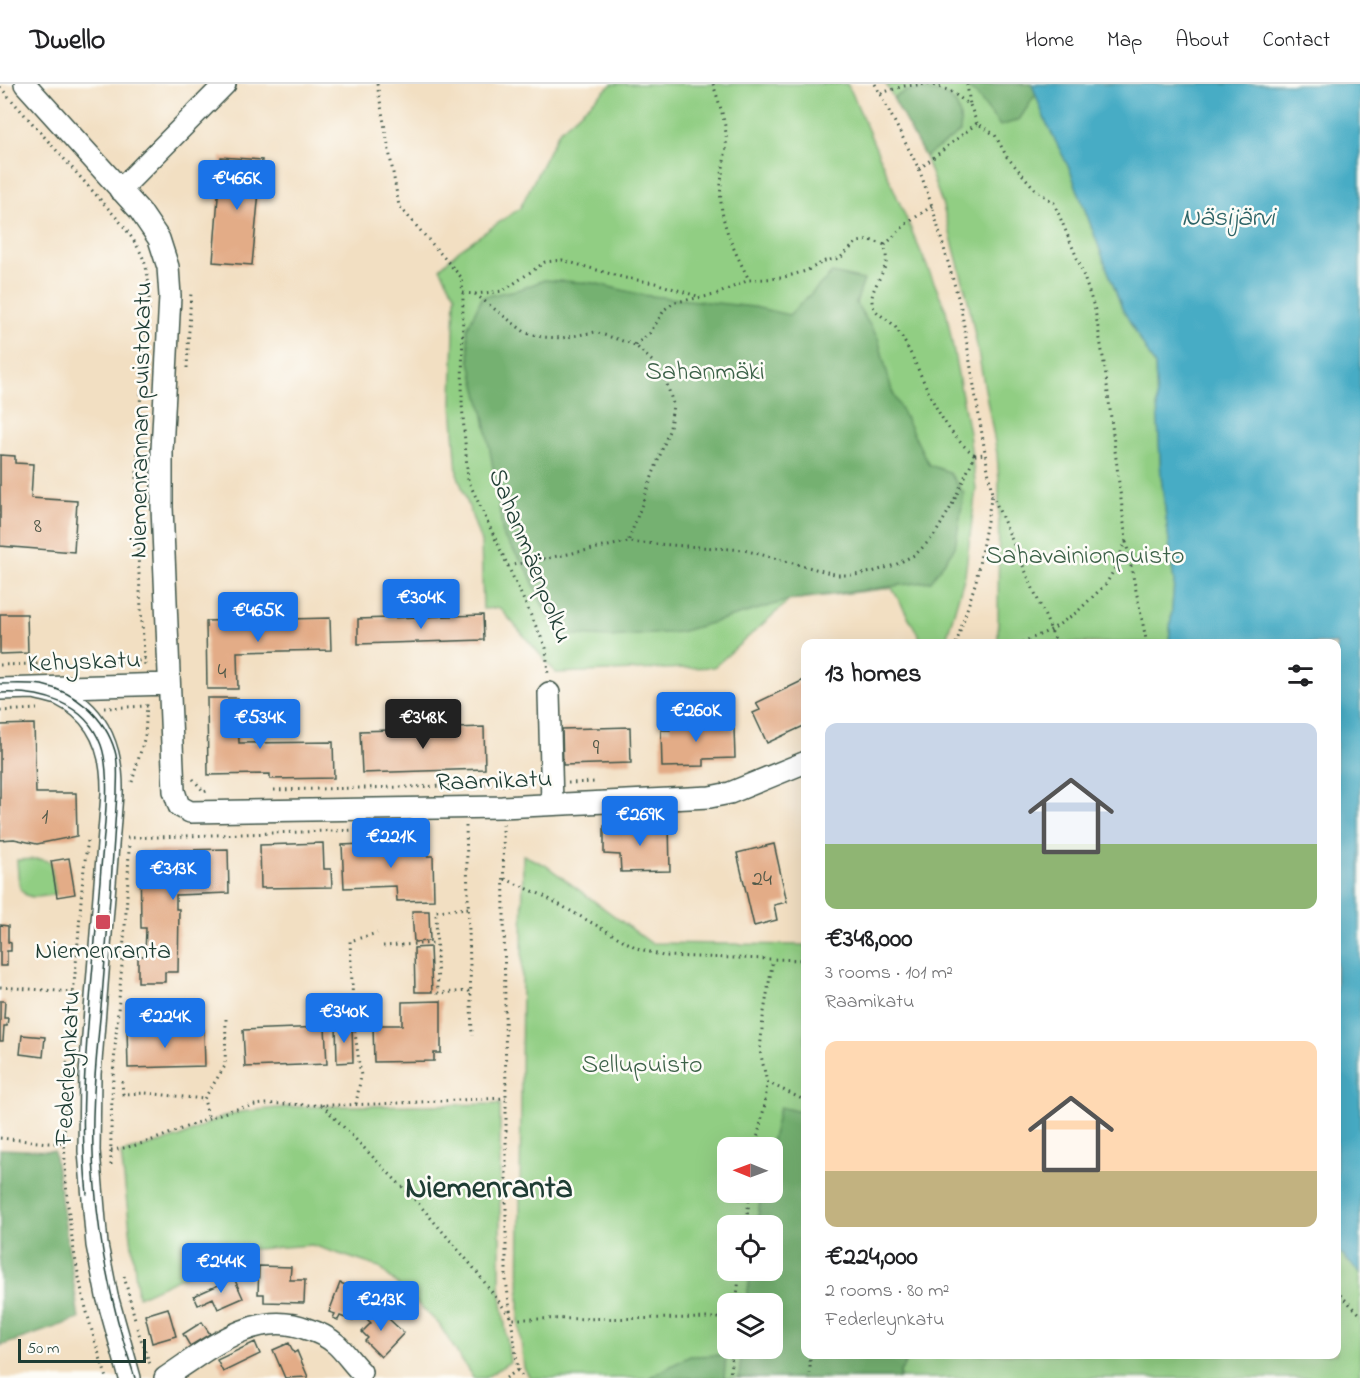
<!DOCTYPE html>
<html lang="en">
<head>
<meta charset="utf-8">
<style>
  body { margin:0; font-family:"Indie Flower",sans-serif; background:#f6f6f6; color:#202124; height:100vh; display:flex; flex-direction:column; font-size:22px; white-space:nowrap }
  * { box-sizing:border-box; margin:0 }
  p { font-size:20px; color:#757577 }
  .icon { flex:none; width:33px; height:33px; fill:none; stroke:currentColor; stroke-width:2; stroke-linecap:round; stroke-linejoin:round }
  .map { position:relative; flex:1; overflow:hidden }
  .drawer { position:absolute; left:801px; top:555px; width:540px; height:720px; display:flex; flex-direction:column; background:#fff; border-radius:12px; box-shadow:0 6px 24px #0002 }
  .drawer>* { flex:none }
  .needle { width:39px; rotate:271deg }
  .controls { position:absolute; left:717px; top:1053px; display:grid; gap:12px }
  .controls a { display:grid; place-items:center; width:66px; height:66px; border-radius:12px; background:#fff; box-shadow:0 6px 24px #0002; font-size:30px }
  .scale { position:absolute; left:18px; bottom:15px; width:128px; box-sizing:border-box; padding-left:6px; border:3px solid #1f3d34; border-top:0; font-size:16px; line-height:21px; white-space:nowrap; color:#1f3d34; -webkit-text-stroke:4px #fdfcf7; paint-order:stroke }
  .price { position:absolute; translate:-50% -51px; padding:0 14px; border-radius:6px; background:#1a73e8; color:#fff; font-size:20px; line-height:39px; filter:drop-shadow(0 2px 3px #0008) }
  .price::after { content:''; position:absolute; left:50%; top:36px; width:18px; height:14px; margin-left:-9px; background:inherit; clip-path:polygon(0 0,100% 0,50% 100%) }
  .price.on { background:#222; color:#fff }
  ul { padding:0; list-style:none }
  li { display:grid; align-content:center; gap:12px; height:318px; padding:0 24px }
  li span { display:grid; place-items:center; height:186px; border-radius:12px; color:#555 }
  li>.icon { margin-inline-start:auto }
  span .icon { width:108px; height:108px; fill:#fffc; stroke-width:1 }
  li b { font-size:26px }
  h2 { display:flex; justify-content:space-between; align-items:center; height:72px; padding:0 24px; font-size:26px }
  header { display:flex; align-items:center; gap:36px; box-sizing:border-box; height:84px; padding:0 30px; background:#fff; border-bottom:2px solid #e0e0e0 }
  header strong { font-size:28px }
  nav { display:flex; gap:33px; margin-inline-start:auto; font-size:21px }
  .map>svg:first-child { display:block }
</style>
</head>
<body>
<header>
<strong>Dwello</strong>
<nav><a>Home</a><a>Map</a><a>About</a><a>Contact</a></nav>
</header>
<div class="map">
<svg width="1360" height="1294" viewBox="0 0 1360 1294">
  <rect width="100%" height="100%" fill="#fdfcf7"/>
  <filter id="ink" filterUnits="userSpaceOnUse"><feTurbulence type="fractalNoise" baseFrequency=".0167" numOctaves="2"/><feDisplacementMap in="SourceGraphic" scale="12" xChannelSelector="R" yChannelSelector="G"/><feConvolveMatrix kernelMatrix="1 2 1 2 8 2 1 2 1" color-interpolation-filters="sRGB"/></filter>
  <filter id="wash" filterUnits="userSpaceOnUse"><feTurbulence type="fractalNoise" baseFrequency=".008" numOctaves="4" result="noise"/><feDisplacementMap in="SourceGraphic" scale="24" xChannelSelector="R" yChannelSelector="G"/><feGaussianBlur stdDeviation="1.35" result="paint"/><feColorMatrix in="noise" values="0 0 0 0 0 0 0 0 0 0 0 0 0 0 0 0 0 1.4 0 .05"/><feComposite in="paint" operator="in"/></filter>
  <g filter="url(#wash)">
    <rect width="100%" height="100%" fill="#f2dfc2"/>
    <path fill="#91ce83" stroke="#58865c" stroke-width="1.5" fill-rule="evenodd" d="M612 0H847L852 9 946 226 969 349 976 405 965 491 945 559H923L892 504 790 516 714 583 556 589 500 524 483 525 481 458 457 389 452 319 455 211 440 184 459 166 520 124 559 47Z
      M886 0H1032L1045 36 1070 86 1122 224 1155 282 1161 392 1174 499 1169 559H998L999 397 997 369 969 220 942 119 925 73Z
      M523 771 545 781 651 859 805 861 806 1270H1336L1337 1165 1360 1189V1294H530L524 1284 519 1238ZM728 1064H772V1108H728ZM728 1142H772V1186H728ZM728 1220H772V1264H728Z
      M40 775 51 778 56 810C20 818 19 811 17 776Z
      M500 1020V1204L510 1278 485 1294H473L439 1240 379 1183 312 1161 241 1166 138 1213 121 1069 180 1053 219 1034 240 1028 287 1023Z"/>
    <path fill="#74b171" stroke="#4a7752" stroke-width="1.5" d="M962 0H1032L1036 10 1019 36 1000 42 975 9Z
      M924 6C951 10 963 18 960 48L925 73 893 14 906 7Z
      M832 189 864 196 856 219 878 254 892 307 929 381 949 388 964 410 955 463 931 497 790 516 680 548 609 553 559 550 541 518 527 485 503 452 497 407 484 332 470 278 467 245 482 213 521 205 544 196 594 199 642 211 754 223 789 231Z
      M780 1023 805 1029 806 1270 910 1271 900 1288V1294H739L742 1265 772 1264V1220L746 1219 751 1187 772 1186V1142L757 1141 761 1109 772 1108V1064L770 1063Z
      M0 1065 54 1067 79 1235 0 1262Z
      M726 1271 724 1294H648L690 1272Z"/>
    <path fill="#46acc5" stroke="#32747c" stroke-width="1.5" d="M1032 0H1360V1189L1336 1165V560L1169 559 1174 499 1161 392 1155 282 1122 224 1070 86 1045 36Z"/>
    <g id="blocks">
      <path fill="#e3ac87" d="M221 73 262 76 252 181 213 178Z
        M0 371 15 372V379L33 380 31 414 77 417 74 468 0 462Z
        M0 530H27L28 569 0 570Z
        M483 531 484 556 358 560V535Z
        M330 534 331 566 237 568 238 605H207L206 537Z
        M806 595V641L767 659 753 629 760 626 756 619Z
        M207 614H238L239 659 333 658 334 694 270 695V690L208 691Z
        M725 637V644H734L735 674 704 675V682L662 683 661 646H670V638Z
        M34 640 36 709H76L77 752 37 760 14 755 0 756V641Z
        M484 643 485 685 362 689 360 647Z
        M630 643 631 679 563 681 562 645Z
        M669 739 670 787 621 788 620 771 604 770V742Z
        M427 757V772H433L434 816 397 817 396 802 344 804 342 761Z
        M323 759 324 785H331L332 803 261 804 260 761Z
        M774 760 787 818 774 821 777 836 754 842 737 769Z
        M228 765 229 809 176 811V825H179L178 888H165V898H138V872H145L146 844H141L140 767Z
        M69 774 75 810 57 813 51 777Z
        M412 827H429L430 857 414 858Z
        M0 841 8 842V858L11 859V867H7V882H0Z
        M430 863 432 908H415L414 864Z
        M0 917H5L4 934H8L7 942H4L3 957H0Z
        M441 917V969H434V977L374 978 373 941H402V918Z
        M352 941 353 978 337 979 336 942Z
        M325 943 327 980 245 983 243 946Z
        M156 944 157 948 204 947 205 982 128 984 127 945Z
        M22 951 45 953 43 973 20 970Z
        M259 1182 291 1183 290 1196H305L304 1219 264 1218V1210H258Z
        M234 1194 243 1214 218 1225 213 1214 198 1221 194 1212Z
        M340 1199 352 1203 350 1208 362 1212 353 1237 340 1232 338 1236 333 1234 335 1230 329 1228Z
        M376 1223 404 1249 381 1273 365 1257 368 1254 362 1248 371 1239 366 1234Z
        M168 1224 176 1252 152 1259 145 1231Z
        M202 1238 210 1250 190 1262 183 1250Z
        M255 1258 260 1270 223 1288 217 1276Z
        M289 1259 294 1269 297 1267 308 1293 285 1294 273 1266Z"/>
    </g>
  </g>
  <g filter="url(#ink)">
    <use href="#blocks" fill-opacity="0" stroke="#3f5549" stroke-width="1.5"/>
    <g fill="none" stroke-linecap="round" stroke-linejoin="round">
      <g stroke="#3f5549" stroke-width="24">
        <path id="minor" d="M25 0 140 127 159 155 168 183 170 212 162 366V423L174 707 179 722 190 728 502 723 710 713 730 709 806 678
          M120 106 225 0
          M35 604C44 607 54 608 62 612 101 631 113 670 112 710L90 990 89 1067 97 1161 107 1212 130 1294
          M0 605 169 600
          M549 609 552 720
          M165 1294C206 1267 255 1224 307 1245 317 1248 328 1253 336 1260 345 1268 352 1279 361 1288"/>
      </g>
      <path stroke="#3f5549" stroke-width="3" stroke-dasharray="1.5 4.5" stroke-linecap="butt" d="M377 0 399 122 461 193 463 209 462 320 468 396 546 564 548 592
        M713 0C719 19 728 42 726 63 724 81 719 100 721 118 723 147 737 171 749 196
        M875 0 919 85 932 122 961 224 992 410 976 497 956 560
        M967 0 970 21
        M0 3 122 140C133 155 144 170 147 188 152 216 147 246 144 274 141 303 139 332 138 361 134 435 140 509 145 583
        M881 9 904 2 930 0 950 7 970 21 977 39
        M919 85 977 39 995 51 1007 73 1035 105 1054 119 1080 181 1095 226 1105 285 1126 456 1114 486 1106 500 1077 528 1051 546 1018 560
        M932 122 906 140 885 161C885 166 887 173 886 179 883 191 871 205 872 217 872 230 889 234 896 244 924 285 933 341 975 371
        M463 209 475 210 503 207 545 178 562 176 625 194 655 199 697 212
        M475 210 526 249 542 253 562 254 595 248 635 261 652 277 666 297 673 320 670 344 628 458
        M635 261 650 249 665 225 675 218 715 211 749 196 781 194 806 187 825 177 840 174 857 158 870 156 885 161
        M187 284 191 208
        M992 410 1057 560
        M1126 458 1147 560
        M508 482 628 458 744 466 838 491H855L872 488 895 481 916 470 934 452 951 423 975 371 986 370
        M0 581 138 577 146 574
        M104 624 148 622
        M0 627 37 625
        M193 695 204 708 207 707
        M132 698 145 652 147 620
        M568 699 597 698
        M274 706 534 700
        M503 740 506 1014V1196L518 1286 523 1294
        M466 742 472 952
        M127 754 387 745
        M88 757C81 796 80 840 76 880 72 923 66 968 65 1011 61 1111 74 1200 107 1294
        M505 795 542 811 637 864 663 872 806 876
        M468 824 436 827 438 909 471 907
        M383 862 437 859
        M0 903 73 908
        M122 997 123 1010 145 1009 204 1015
        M767 998 806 1017
        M356 1020 361 992 354 942 350 857 377 849
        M322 1021 417 1118 473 1183 512 1235 728 1234
        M208 1032 204 1015 225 982 226 935
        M0 1054 48 1059H64
        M755 1064 765 1020 767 998 760 967 763 934 773 875
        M111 1066C161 1060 201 1031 250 1022 274 1017 299 1022 323 1021 384 1021 445 1016 506 1014
        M111 1081C109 974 127 868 129 761
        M746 1142 750 1108
        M124 1192 135 1235
        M1336 1207 1360 1230
        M736 1220 740 1186
        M137 1244 151 1283
        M810 1270V1294
        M506 1294 518 1286
        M730 1294 732 1264"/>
      <use href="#minor" stroke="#fff" stroke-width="21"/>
      <path stroke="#1f3d34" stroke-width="1.5" d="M0 600C14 600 28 599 42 601 76 608 105 633 115 667 119 680 117 695 117 709 113 777 108 845 102 913 96 976 89 1040 95 1103 100 1168 114 1232 135 1294
        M0 609C41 607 85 618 101 661 113 694 102 761 100 797 97 828 95 860 92 892 86 964 79 1037 87 1110"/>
    </g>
  </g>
  <rect fill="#d1495b" stroke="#fdfcf7" stroke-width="2" x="95" y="830" width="16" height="16" rx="3"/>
  <g text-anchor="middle" stroke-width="5" stroke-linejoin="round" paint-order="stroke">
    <g font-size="22" fill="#505949">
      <text x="38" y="448">8</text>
      <text x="222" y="594">4</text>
      <text x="596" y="670">9</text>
      <text x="45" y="739">1</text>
      <text x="762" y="801">24</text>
    </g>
    <g font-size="26" fill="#3c6148" stroke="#fdfcf7">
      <text x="705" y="295">Sahanmäki</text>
      <text x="1085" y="479">Sahavainionpuisto</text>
      <text x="642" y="988">Sellupuisto</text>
    </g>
    <g font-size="26" fill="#1f3d34" stroke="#fdfcf7">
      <text transform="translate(139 336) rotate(-89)" y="9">Niemenrannan puistokatu</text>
      <text transform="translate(532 471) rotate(68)" y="9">Sahanmäenpolku</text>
      <text transform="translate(84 576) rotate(-2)" y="9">Kehyskatu</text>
      <text transform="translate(494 695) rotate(-2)" y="9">Raamikatu</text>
      <text transform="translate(66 984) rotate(-87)" y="9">Federleynkatu</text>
    </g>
    <g font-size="26" fill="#1f3d34" stroke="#fdfcf7">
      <text x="103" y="874">Niemenranta</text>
    </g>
    <g font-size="27" font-style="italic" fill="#2d6467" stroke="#fdfcf7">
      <text x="1228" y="141">Näsijärvi</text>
    </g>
    <g font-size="32" font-weight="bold" fill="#1f3d34" stroke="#fdfcf7">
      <text x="489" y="1113">Niemenranta</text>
    </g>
  </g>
</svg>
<div class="controls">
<a><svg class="needle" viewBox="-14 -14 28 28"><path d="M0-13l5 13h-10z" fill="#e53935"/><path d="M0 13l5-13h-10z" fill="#757577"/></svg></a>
<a><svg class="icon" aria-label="locate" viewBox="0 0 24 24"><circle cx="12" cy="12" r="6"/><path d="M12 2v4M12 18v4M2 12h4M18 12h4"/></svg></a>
<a><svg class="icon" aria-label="layers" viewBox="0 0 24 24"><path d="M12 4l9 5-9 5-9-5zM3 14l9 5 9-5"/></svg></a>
</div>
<div class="scale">50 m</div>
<b class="price" style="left:237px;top:127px">€466K</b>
<b class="price" style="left:421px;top:546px">€304K</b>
<b class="price" style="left:258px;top:559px">€465K</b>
<b class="price" style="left:696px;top:659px">€260K</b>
<b class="price" style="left:260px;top:666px">€534K</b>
<b class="price on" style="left:423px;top:666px">€348K</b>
<b class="price" style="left:640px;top:763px">€269K</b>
<b class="price" style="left:391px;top:785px">€221K</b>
<b class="price" style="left:173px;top:817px">€313K</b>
<b class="price" style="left:344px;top:960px">€340K</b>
<b class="price" style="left:165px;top:965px">€224K</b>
<b class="price" style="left:221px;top:1210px">€244K</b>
<b class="price" style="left:381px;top:1248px">€213K</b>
<section class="drawer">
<h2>13 homes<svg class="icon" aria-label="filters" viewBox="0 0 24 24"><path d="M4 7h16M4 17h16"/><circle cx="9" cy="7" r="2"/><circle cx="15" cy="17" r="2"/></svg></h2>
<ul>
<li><span style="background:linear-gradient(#c9d6e8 65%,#8fb573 0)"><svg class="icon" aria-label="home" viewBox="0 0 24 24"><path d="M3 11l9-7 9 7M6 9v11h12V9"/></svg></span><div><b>€348,000</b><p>3 rooms · 101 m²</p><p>Raamikatu</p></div></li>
<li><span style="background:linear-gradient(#ffd9b3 70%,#c2b280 0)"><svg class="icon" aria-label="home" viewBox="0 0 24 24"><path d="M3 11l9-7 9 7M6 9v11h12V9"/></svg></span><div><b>€224,000</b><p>2 rooms · 80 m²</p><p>Federleynkatu</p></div></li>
</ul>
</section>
</div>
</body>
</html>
